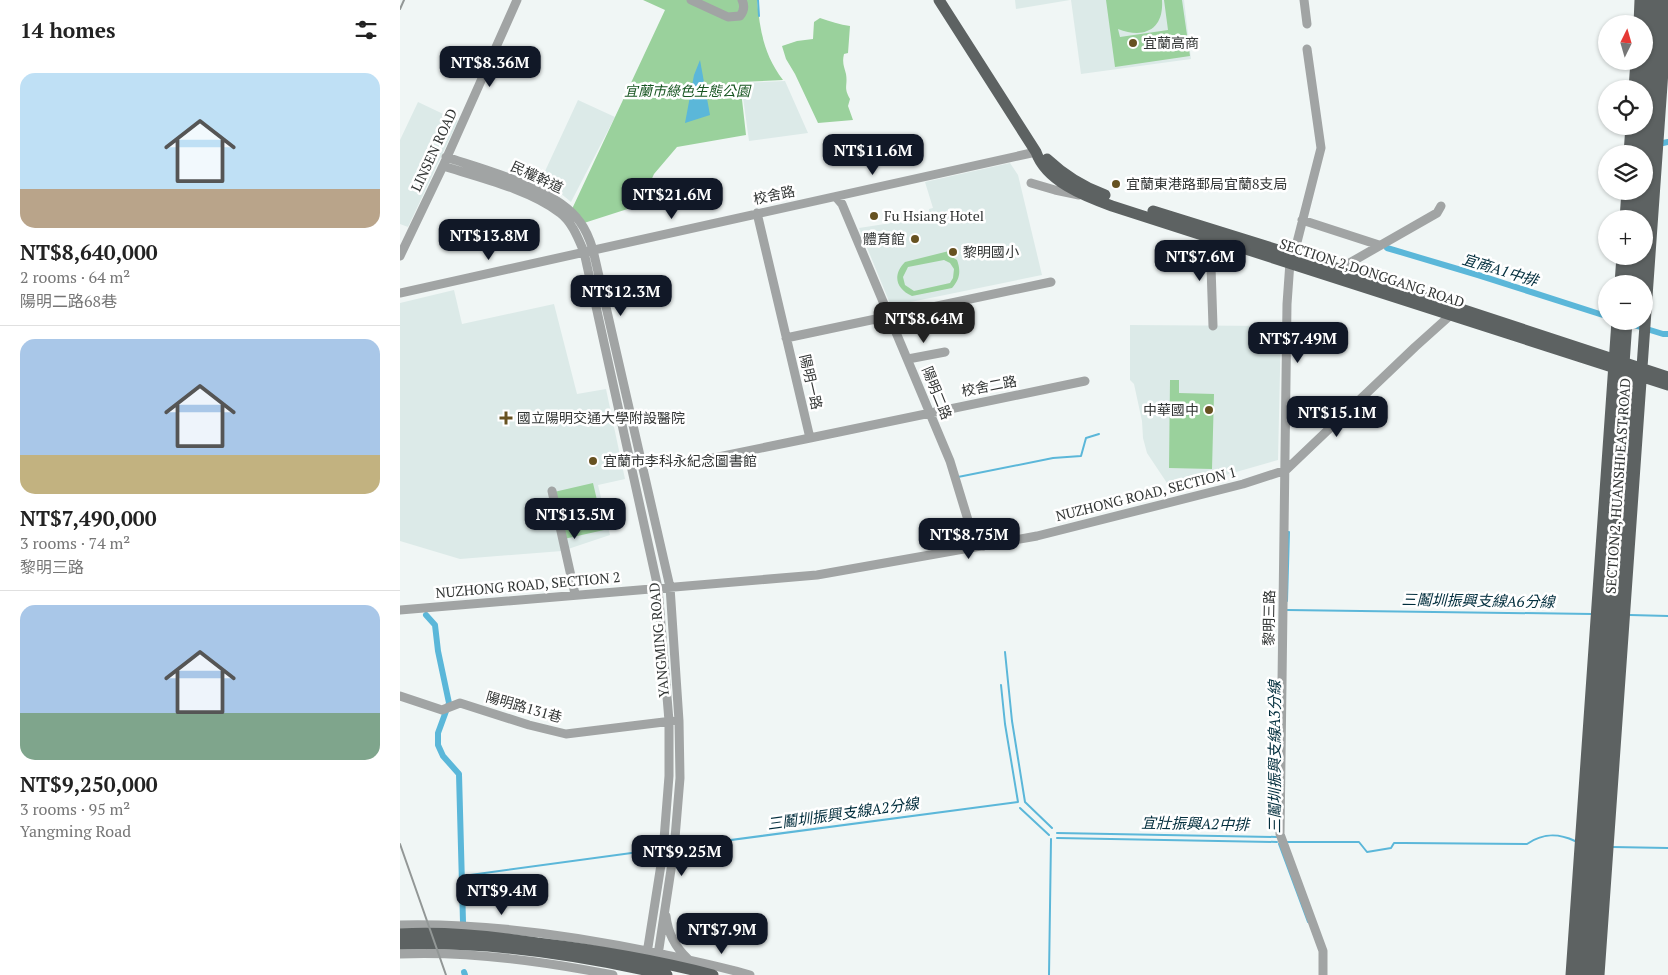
<!DOCTYPE html>
<html lang="en">
<head>
<meta charset="utf-8">
<style>
  body { margin:0; font-family:"PT Serif","Noto Sans TC",serif; background:#f2f2f2; color:#222; height:100vh; display:flex; flex-direction:column; font-size:19px; white-space:nowrap }
  * { box-sizing:border-box; margin:0 }
  p { font-size:16px; color:#767676 }
  .icon { flex:none; width:28px; height:28px; fill:none; stroke:currentColor; stroke-width:2; stroke-linecap:round; stroke-linejoin:round }
  .map { position:relative; flex:1; overflow:hidden }
  .side { display:flex; flex-direction:column; background:#fff; width:400px }
  .side>* { flex:none }
  .needle { width:32px; rotate:5deg }
  .fabs { position:absolute; left:1198px; top:15px; display:grid; gap:10px }
  .fabs a { display:grid; place-items:center; width:55px; height:55px; border-radius:50%; background:#fff; box-shadow:0 1px 4px #0004; font-size:25px }
  .price { position:absolute; translate:-50% -42px; padding:0 11px; border-radius:10px; background:#111827; color:#fff; font-size:16px; line-height:32px; filter:drop-shadow(0 1px 2px #0008) }
  .price::after { content:''; position:absolute; left:50%; top:30px; width:15px; height:11px; margin-left:-8px; background:inherit; clip-path:polygon(0 0,100% 0,50% 100%) }
  .price.on { background:#222; color:#fff }
  ul { padding:0; list-style:none }
  li { display:grid; align-content:center; gap:10px; height:265px; padding:0 20px }
  li+li { border-top:1px solid #e0e0e0 }
  li span { display:grid; place-items:center; height:155px; border-radius:15px; color:#555 }
  li>.icon { margin-inline-start:auto }
  span .icon { width:90px; height:90px; fill:#fffc; stroke-width:1 }
  li b { font-size:21px }
  h2 { display:flex; justify-content:space-between; align-items:center; height:60px; padding:0 20px; font-size:21px }
  main { display:flex; flex:1; min-height:0 }
  .map>svg:first-child { display:block }
</style>
</head>
<body>
<main>
<section class="side">
<h2>14 homes<svg class="icon" aria-label="filters" viewBox="0 0 24 24"><path d="M4 7h16M4 17h16"/><circle cx="9" cy="7" r="2"/><circle cx="15" cy="17" r="2"/></svg></h2>
<ul>
<li><span style="background:linear-gradient(#bfe0f5 75%,#b9a48a 0)"><svg class="icon" aria-label="home" viewBox="0 0 24 24"><path d="M3 11l9-7 9 7M6 9v11h12V9"/></svg></span><div><b>NT$8,640,000</b><p>2 rooms · 64 m²</p><p>陽明二路68巷</p></div></li>
<li><span style="background:linear-gradient(#a9c7e8 75%,#c2b280 0)"><svg class="icon" aria-label="home" viewBox="0 0 24 24"><path d="M3 11l9-7 9 7M6 9v11h12V9"/></svg></span><div><b>NT$7,490,000</b><p>3 rooms · 74 m²</p><p>黎明三路</p></div></li>
<li><span style="background:linear-gradient(#a9c7e8 70%,#7fa58c 0)"><svg class="icon" aria-label="home" viewBox="0 0 24 24"><path d="M3 11l9-7 9 7M6 9v11h12V9"/></svg></span><div><b>NT$9,250,000</b><p>3 rooms · 95 m²</p><p>Yangming Road</p></div></li>
</ul>
</section>
<div class="map">
<svg width="1268" height="975" viewBox="0 0 1268 975">
  <rect width="100%" height="100%" fill="#f0f6f5"/>
  <path fill="#dceae8" d="M615 0H670L616 9Z
    M671 0H784L791 59 681 74Z
    M385 81 408 133 349 141 341 83Z
    M178 100 215 117 171 202 159 192 140 182Z
    M18 102 58 121 8 227 0 224V140Z
    M610 163 618 175 642 275 491 306 459 228 530 217 529 209 533 208 525 182Z
    M54 290 62 324 154 304 177 394 206 389 225 479 198 485 210 535 162 551 60 559 0 541V303Z
    M730 325 881 326 878 460 801 482 767 483 747 453 743 438 742 421 734 384 730 380Z"/>
  <path fill="#9ad19c" fill-rule="evenodd" d="M243 0H357C360 31 364 55 383 80L340 82 346 135 277 147 254 174 240 205 184 223 172 209 265 10Z
    M706 0H762C764 30 744 39 718 29L720 37 768 30 764 0H782L790 56 715 67Z
    M420 18C430 21 440 25 450 26L448 53 444 54C442 63 444 66 446 74 448 86 443 87 450 99L448 106 453 120 418 123 395 74 386 59 382 46 397 41 413 39 414 22Z
    M553 250 556 255 552 257 557 260C561 271 560 279 552 288L512 296C496 289 492 275 505 262ZM544 260 550 263 554 269 553 278 550 283 514 291 505 285 503 277 508 267Z
    M770 380H779V393L814 394 812 469 769 468Z
    M193 483 204 530 164 539 154 492Z"/>
  <path fill="#5bb7d9" d="M300 60 310 115 285 123 294 75Z"/>
  <g fill="none" stroke-linecap="round" stroke-linejoin="round">
    <path stroke="#5bb7d9" stroke-width="2" d="M358 0 359 16
      M558 477 653 458 681 456 686 438 699 434
      M887 601 889 532H888
      M887 610 1192 614
      M1230 615 1268 616
      M605 652 612 721 625 802 652 828
      M620 808 649 835
      M657 833 877 837
      M657 838 877 842
      M887 842H959L967 852 991 848 994 843H1004L1127 844C1143 833 1158 833 1175 841
      M879 844 908 922
      M278 847 618 802 605 724 601 685
      M1212 847 1268 848
      M63 876 261 849
      M649 975 651 839"/>
    <path stroke="#5bb7d9" stroke-width="6" d="M1263 143 1268 142
      M987 248 1078 275 1206 316
      M1224 322 1263 334H1268
      M26 615 35 625 38 651 49 703 38 733V745L43 756 59 774 63 922
      M64 972 65 975"/>
    <path stroke="#a1a4a4" stroke-width="9" d="M291 0 328 17 340 16C344 11 345 6 342 0
      M904 0 907 24
      M907 49 921 148 894 254 890 262 887 304 880 834 923 951V975
      M46 157C85 170 156 188 180 222 186 230 190 240 193 250L270 587 279 721 280 778 274 850 256 968
      M43 166C78 177 131 190 160 213 172 222 178 238 184 252L258 588 269 721V776L263 852 245 966
      M631 183 655 190 679 195
      M436 197 442 204 550 461 568 520 583 546
      M902 220 979 245
      M810 237 813 326
      M0 256 43 166 117 0
      M938 273 939 269 1037 213 1041 206
      M0 293 636 152
      M386 338 651 282
      M508 359 545 352
      M410 438 685 381
      M289 463 410 438 357 213
      M152 491 175 594
      M0 610 417 575 637 536 843 484 886 470 1015 347 1054 312
      M0 696 42 710 60 703 129 725 166 734 272 721
      M266 916C268 934 275 947 288 959
      M0 925C87 923 172 935 257 953 288 960 319 966 350 975
      M0 954C71 951 143 961 213 975"/>
    <path stroke="#5d6262" stroke-width="11" d="M539 0 636 152C646 181 684 196 712 206L1268 385
      M1239 24 1240 0
      M1234 89 1236 61
      M1243 89 1250 0
      M1229 154 1231 126
      M1239 154 1241 126
      M647 159C664 175 683 187 705 195
      M753 211 939 269 1268 377
      M1225 219 1227 191
      M1234 219 1236 191
      M1244 224 1260 0
      M1220 284 1222 256
      M1230 284 1231 256
      M1240 284 1241 256
      M0 934C46 931 91 936 137 943 196 950 255 960 313 975
      M0 944C89 941 180 955 267 975
      M1171 975 1217 321
      M1181 975 1227 321
      M1190 975 1234 368
      M1199 975 1268 0"/>
    <path stroke="#929796" stroke-width="2" d="M0 9 4 0
      M0 844 46 975"/>
  </g>
  <g fill="#675221" stroke="#fff" stroke-width="2">
    <circle cx="733" cy="43" r="5"/>
    <circle cx="716" cy="184" r="5"/>
    <circle cx="474" cy="216" r="5"/>
    <circle cx="515" cy="239" r="5"/>
    <circle cx="553" cy="252" r="5"/>
    <circle cx="809" cy="410" r="5"/>
    <path d="M103.5 410.5h5v5h5v5h-5v5h-5v-5h-5v-5h5z"/>
    <circle cx="193" cy="461" r="5"/>
  </g>
  <g text-anchor="middle" stroke-width="5" stroke-linejoin="round" paint-order="stroke">
    <g font-size="14" fill="#323534" stroke="#fff" text-anchor="start">
      <text x="743" y="48">宜蘭高商</text>
      <text x="726" y="189">宜蘭東港路郵局宜蘭8支局</text>
      <text x="484" y="221">Fu Hsiang Hotel</text>
      <text x="505" y="244" text-anchor="end">體育館</text>
      <text x="563" y="257">黎明國小</text>
      <text x="799" y="415" text-anchor="end">中華國中</text>
      <text x="117" y="423">國立陽明交通大學附設醫院</text>
      <text x="203" y="466">宜蘭市李科永紀念圖書館</text>
    </g>
    <g font-size="14" font-style="italic" fill="#175521" stroke="#fff">
      <text x="287" y="96">宜蘭市綠色生態公園</text>
    </g>
    <g font-size="14" fill="#323534" stroke="#fff">
      <text transform="translate(34 150) rotate(-65)" y="5">LINSEN ROAD</text>
      <text transform="translate(137 177) rotate(25)" y="5">民權幹道</text>
      <text transform="translate(374 195) rotate(-12)" y="5">校舍路</text>
      <text transform="translate(972 273) rotate(18)" y="5">SECTION 2,DONGGANG ROAD</text>
      <text transform="translate(411 382) rotate(77)" y="5">陽明一路</text>
      <text transform="translate(589 386) rotate(-11)" y="5">校舍二路</text>
      <text transform="translate(537 393) rotate(68)" y="5">陽明二路</text>
      <text transform="translate(1218 486) rotate(-86)" y="5">SECTION 2, HUANSHI EAST ROAD</text>
      <text transform="translate(746 494) rotate(-14)" y="5">NUZHONG ROAD, SECTION 1</text>
      <text transform="translate(128 585) rotate(-5)" y="5">NUZHONG ROAD, SECTION 2</text>
      <text transform="translate(869 618) rotate(-89)" y="5">黎明三路</text>
      <text transform="translate(259 640) rotate(-95)" y="5">YANGMING ROAD</text>
      <text transform="translate(124 707) rotate(16)" y="5">陽明路131巷</text>
    </g>
    <g font-size="15" font-style="italic" fill="#022e3d" stroke="#fff">
      <text transform="translate(1100 270) rotate(17)" y="5">宜商A1中排</text>
      <text transform="translate(1078 601) rotate(1)" y="5">三鬮圳振興支線A6分線</text>
      <text transform="translate(875 757) rotate(-90)" y="5">三鬮圳振興支線A3分線</text>
      <text transform="translate(443 814) rotate(-8)" y="5">三鬮圳振興支線A2分線</text>
      <text transform="translate(795 824) rotate(1)" y="5">宜壯振興A2中排</text>
    </g>
  </g>
</svg>
<div class="fabs">
<a><svg class="needle" viewBox="-14 -14 28 28"><path d="M0-13l5 13h-10z" fill="#e53935"/><path d="M0 13l5-13h-10z" fill="#767676"/></svg></a>
<a><svg class="icon" aria-label="locate" viewBox="0 0 24 24"><circle cx="12" cy="12" r="6"/><path d="M12 2v4M12 18v4M2 12h4M18 12h4"/></svg></a>
<a><svg class="icon" aria-label="layers" viewBox="0 0 24 24"><path d="M12 4l9 5-9 5-9-5zM3 14l9 5 9-5"/></svg></a>
<a>+</a>
<a>−</a>
</div>
<b class="price" style="left:90px;top:88px">NT$8.36M</b>
<b class="price" style="left:473px;top:176px">NT$11.6M</b>
<b class="price" style="left:272px;top:220px">NT$21.6M</b>
<b class="price" style="left:89px;top:261px">NT$13.8M</b>
<b class="price" style="left:800px;top:282px">NT$7.6M</b>
<b class="price" style="left:221px;top:317px">NT$12.3M</b>
<b class="price on" style="left:524px;top:344px">NT$8.64M</b>
<b class="price" style="left:898px;top:364px">NT$7.49M</b>
<b class="price" style="left:937px;top:438px">NT$15.1M</b>
<b class="price" style="left:175px;top:540px">NT$13.5M</b>
<b class="price" style="left:569px;top:560px">NT$8.75M</b>
<b class="price" style="left:282px;top:877px">NT$9.25M</b>
<b class="price" style="left:102px;top:916px">NT$9.4M</b>
<b class="price" style="left:322px;top:955px">NT$7.9M</b>
</div>
</main>
</body>
</html>
